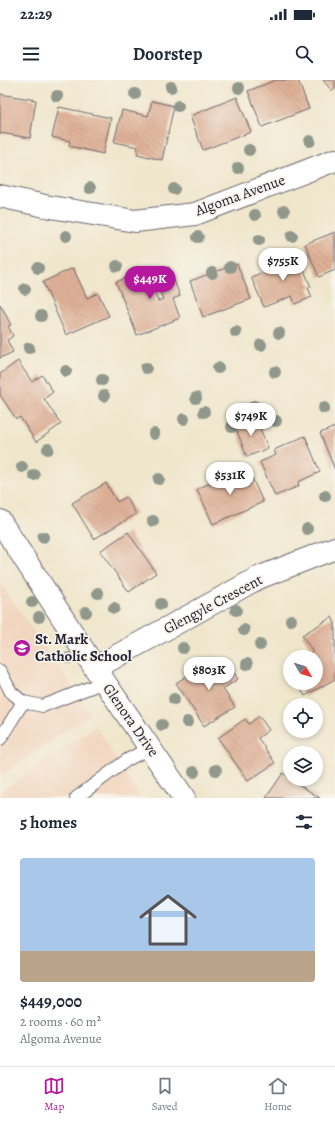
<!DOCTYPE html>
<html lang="en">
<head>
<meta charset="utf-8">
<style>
  body { margin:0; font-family:Alegreya,serif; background:#f6f6f7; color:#1f2937; height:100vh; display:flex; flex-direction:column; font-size:15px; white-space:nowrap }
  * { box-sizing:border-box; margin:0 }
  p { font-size:13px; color:#747a83 }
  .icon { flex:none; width:22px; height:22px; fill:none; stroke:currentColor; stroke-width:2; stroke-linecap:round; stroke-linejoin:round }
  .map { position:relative; height:718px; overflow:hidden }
  .drawer { display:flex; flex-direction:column; background:#fff; flex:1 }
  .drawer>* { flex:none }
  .needle { width:26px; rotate:128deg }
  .fabs { position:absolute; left:283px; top:570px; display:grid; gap:8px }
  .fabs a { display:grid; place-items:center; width:40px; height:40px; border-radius:50%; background:#fff; box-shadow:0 2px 6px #0003; font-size:20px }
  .price { position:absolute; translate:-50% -34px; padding:0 9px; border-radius:14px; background:#fff; color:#222; font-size:13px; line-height:26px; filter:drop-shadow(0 1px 2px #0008) }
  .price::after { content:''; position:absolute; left:50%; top:24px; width:12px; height:9px; margin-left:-6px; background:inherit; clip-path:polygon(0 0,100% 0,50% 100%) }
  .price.current { background:#b5179e; color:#fff }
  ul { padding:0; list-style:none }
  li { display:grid; align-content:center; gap:8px; height:212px; padding:0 20px }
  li+li { border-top:1px solid #e0e1e3 }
  li span { display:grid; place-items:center; height:124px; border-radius:4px; color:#555 }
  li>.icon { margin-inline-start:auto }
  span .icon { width:72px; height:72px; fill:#fffc; stroke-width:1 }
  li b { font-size:17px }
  h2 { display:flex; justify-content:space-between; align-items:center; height:48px; padding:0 20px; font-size:17px }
  .status { display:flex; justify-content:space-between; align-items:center; height:28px; padding:0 20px; background:#fff; direction:ltr }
  .status svg { height:11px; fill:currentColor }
  header { display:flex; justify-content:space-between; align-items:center; height:52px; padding:0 20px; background:#fff; font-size:18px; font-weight:600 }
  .tabs { display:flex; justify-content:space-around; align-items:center; height:56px; border-top:1px solid #e0e1e3; background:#fff; font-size:11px; color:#747a83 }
  .tabs a { display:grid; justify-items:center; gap:2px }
  .tabs .current { color:#b5179e }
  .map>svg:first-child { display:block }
</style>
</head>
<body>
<div class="status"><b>22:29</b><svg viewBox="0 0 49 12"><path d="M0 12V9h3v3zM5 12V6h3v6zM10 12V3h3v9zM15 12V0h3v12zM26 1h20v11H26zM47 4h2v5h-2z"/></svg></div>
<header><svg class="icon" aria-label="menu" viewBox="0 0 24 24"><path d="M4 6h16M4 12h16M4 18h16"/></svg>Doorstep<svg class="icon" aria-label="search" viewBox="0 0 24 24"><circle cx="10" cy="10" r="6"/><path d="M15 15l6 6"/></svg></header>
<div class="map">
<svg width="335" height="718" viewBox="0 0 335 718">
  <defs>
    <pattern id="building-back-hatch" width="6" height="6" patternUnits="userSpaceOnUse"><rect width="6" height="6" fill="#dfb197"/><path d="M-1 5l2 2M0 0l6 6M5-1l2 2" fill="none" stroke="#bf9883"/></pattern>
  </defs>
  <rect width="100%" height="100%" fill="#f7f3e8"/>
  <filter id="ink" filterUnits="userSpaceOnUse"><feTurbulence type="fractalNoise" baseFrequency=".025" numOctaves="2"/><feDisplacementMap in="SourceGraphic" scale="8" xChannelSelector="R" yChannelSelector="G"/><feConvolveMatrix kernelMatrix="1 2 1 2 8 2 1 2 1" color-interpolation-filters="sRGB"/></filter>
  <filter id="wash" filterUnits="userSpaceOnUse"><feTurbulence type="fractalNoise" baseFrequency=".012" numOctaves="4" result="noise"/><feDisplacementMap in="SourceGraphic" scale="16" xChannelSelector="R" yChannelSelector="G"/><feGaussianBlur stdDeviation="0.9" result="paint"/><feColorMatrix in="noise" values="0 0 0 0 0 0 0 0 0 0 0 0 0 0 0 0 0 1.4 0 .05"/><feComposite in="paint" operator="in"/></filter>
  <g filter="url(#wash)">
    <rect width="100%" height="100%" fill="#f0e6cc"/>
    <path fill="#f2d5be" d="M0 502 90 634 0 696Z
      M96 646 140 718H0V712Z"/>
    <g id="blocks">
      <path fill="url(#building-back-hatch)" d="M276 0H298L309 29 262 47 248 11Z
        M323 0H335V8L332 11Z
        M0 14 36 20 30 58 0 53Z
        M237 17 251 52 203 70 190 36Z
        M152 21 174 26 162 80 137 74 138 67 114 62 122 30 148 36Z
        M59 27 111 38 103 74 69 66 70 61 52 57Z
        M335 152V190L319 197 305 164Z
        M293 171 296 179 299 178 311 207 308 208 312 217 295 224 292 216 264 227 251 197 284 184 280 176Z
        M237 184 251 219 203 237 190 201Z
        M169 187 180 216 173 219 180 238 137 255 116 202 146 190 158 221 163 219 153 194Z
        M73 188 87 218 98 213 109 236 66 255 43 202Z
        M0 224 11 245 8 246 13 256 7 260 13 272 0 278Z
        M18 281 32 302 42 295 53 312 44 319 61 344 36 362 20 337 16 339 0 315V294Z
        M256 338 268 368 247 377 235 346Z
        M335 347V390L320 353Z
        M305 356 320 392 298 402 299 406 275 416 260 382 276 375 274 370Z
        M247 387 263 422 213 444 197 409Z
        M106 403 117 422 126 417 136 434 94 459 72 423Z
        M128 452 156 493 129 512 100 471Z
        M332 537 335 543V599L305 616 297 603H316V577H304L313 572 302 555Z
        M226 581 238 599 223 609 235 627 204 646 176 603 207 583 211 590Z
        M259 636 269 650 258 658 275 683 248 701 218 658 245 639 249 644Z
        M283 693 290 699 320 718H266Z"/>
    </g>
  </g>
  <g filter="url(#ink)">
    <use href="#blocks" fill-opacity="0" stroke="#6a676e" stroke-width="1"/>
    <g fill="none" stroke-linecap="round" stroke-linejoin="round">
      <g stroke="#6a676e" stroke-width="14">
        <path id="service" d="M0 591 11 612 23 622 43 626 104 602
          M0 659 23 622
          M76 718 127 680 150 668"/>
      </g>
      <g stroke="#6a676e" stroke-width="24">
        <path id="minor" d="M0 116 45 126 135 141 195 134 335 80
          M95 588 258 498 335 468"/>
      </g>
      <g stroke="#6a676e" stroke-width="24">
        <path id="tertiary" d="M0 441 95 588 184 718"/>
      </g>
      <use href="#service" stroke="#fff" stroke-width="12"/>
      <use href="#minor" stroke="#fff" stroke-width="22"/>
      <use href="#tertiary" stroke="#fff" stroke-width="22"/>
    </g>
    <g fill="#8f988b">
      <circle cx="171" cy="7" r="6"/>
      <circle cx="239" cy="8" r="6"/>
      <circle cx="135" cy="14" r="6"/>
      <circle cx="57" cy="16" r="6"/>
      <circle cx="178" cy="26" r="6"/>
      <circle cx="310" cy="61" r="6"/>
      <circle cx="249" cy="70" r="6"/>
      <circle cx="238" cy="88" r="6"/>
      <circle cx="90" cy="108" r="6"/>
      <circle cx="174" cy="109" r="6"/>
      <circle cx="284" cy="131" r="6"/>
      <circle cx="255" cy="135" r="6"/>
      <circle cx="66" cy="156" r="6"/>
      <circle cx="292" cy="156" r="6"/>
      <circle cx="198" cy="157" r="6"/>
      <circle cx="259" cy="160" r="6"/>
      <circle cx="117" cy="186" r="6"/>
      <circle cx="230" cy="187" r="6"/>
      <circle cx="38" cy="188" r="6"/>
      <circle cx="212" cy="193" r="6"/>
      <circle cx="25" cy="209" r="6"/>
      <circle cx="41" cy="236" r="6"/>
      <circle cx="236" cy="252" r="6"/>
      <circle cx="279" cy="253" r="6"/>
      <circle cx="261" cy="265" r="6"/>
      <circle cx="29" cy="268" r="6"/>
      <circle cx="146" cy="288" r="6"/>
      <circle cx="218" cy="288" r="6"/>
      <circle cx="66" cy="291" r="6"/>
      <circle cx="275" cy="292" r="6"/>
      <circle cx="102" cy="300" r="6"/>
      <circle cx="104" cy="316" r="6"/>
      <circle cx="196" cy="318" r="6"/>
      <circle cx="254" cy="326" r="6"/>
      <circle cx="324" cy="328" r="6"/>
      <circle cx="204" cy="332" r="6"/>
      <circle cx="184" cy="339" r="6"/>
      <circle cx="276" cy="341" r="6"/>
      <circle cx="232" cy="347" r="6"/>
      <circle cx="154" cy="354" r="6"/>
      <circle cx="48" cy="369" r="6"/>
      <circle cx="22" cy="387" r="6"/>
      <circle cx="34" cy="395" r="6"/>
      <circle cx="159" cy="399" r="6"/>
      <circle cx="325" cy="416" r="6"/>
      <circle cx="153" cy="441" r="6"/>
      <circle cx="307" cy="449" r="6"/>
      <circle cx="43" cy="457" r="6"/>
      <circle cx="98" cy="513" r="6"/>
      <circle cx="32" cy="522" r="6"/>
      <circle cx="161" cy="524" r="6"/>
      <circle cx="114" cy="528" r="6"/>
      <circle cx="236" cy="530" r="6"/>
      <circle cx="86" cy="532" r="6"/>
      <circle cx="39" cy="537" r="6"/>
      <circle cx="291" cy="540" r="6"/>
      <circle cx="244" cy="550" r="6"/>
      <circle cx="260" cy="565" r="6"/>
      <circle cx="183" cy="568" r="6"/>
      <circle cx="69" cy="578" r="6"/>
      <circle cx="247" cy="584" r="6"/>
      <circle cx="174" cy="619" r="6"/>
      <circle cx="187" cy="642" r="6"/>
      <circle cx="162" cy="645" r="6"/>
      <circle cx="216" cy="690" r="6"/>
      <circle cx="194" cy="692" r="6"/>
    </g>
  </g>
  <defs>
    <g id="school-disc" transform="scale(0.9)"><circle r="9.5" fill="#b5179e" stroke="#f7f3e8"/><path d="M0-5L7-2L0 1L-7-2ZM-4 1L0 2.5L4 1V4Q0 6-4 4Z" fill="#fff"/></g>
  </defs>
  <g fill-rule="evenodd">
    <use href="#school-disc" x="22" y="568"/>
  </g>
  <g text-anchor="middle" stroke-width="3.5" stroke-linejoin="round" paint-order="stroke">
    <g font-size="15" fill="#22223b" stroke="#f7f3e8">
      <text transform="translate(240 115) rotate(-20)" y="5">Algoma Avenue</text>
      <text transform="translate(213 524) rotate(-28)" y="5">Glengyle Crescent</text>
      <text transform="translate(131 640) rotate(55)" y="5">Glenora Drive</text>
    </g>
    <g font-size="15" font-weight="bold" fill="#22223b" stroke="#f7f3e8" text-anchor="start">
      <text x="35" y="564">St. Mark<tspan x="35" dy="17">Catholic School</tspan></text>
    </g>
  </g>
</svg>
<div class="fabs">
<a><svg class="needle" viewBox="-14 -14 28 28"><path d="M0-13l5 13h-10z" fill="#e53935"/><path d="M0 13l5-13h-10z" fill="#747a83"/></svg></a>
<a><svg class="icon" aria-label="locate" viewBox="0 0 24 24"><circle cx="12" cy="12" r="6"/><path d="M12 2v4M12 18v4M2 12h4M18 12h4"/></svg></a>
<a><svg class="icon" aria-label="layers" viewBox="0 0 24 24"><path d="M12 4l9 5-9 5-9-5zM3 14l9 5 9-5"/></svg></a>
</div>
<b class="price" style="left:283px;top:202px">$755K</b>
<b class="price current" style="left:150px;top:220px">$449K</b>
<b class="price" style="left:251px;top:357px">$749K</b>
<b class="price" style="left:230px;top:416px">$531K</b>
<b class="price" style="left:209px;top:611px">$803K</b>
</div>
<section class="drawer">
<h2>5 homes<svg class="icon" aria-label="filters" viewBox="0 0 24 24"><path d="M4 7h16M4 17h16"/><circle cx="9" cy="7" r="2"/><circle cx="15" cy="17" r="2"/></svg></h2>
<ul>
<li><span style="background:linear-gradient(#a9c7e8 75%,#b9a48a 0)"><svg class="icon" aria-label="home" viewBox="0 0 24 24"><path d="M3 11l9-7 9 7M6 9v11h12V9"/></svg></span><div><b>$449,000</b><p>2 rooms · 60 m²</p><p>Algoma Avenue</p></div></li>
</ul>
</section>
<nav class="tabs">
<a class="current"><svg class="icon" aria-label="map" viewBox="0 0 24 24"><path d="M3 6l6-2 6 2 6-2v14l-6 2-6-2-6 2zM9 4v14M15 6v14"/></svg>Map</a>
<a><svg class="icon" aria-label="saved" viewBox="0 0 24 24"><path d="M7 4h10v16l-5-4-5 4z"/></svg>Saved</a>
<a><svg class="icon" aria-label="home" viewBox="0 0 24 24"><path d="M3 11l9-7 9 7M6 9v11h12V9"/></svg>Home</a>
</nav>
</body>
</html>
